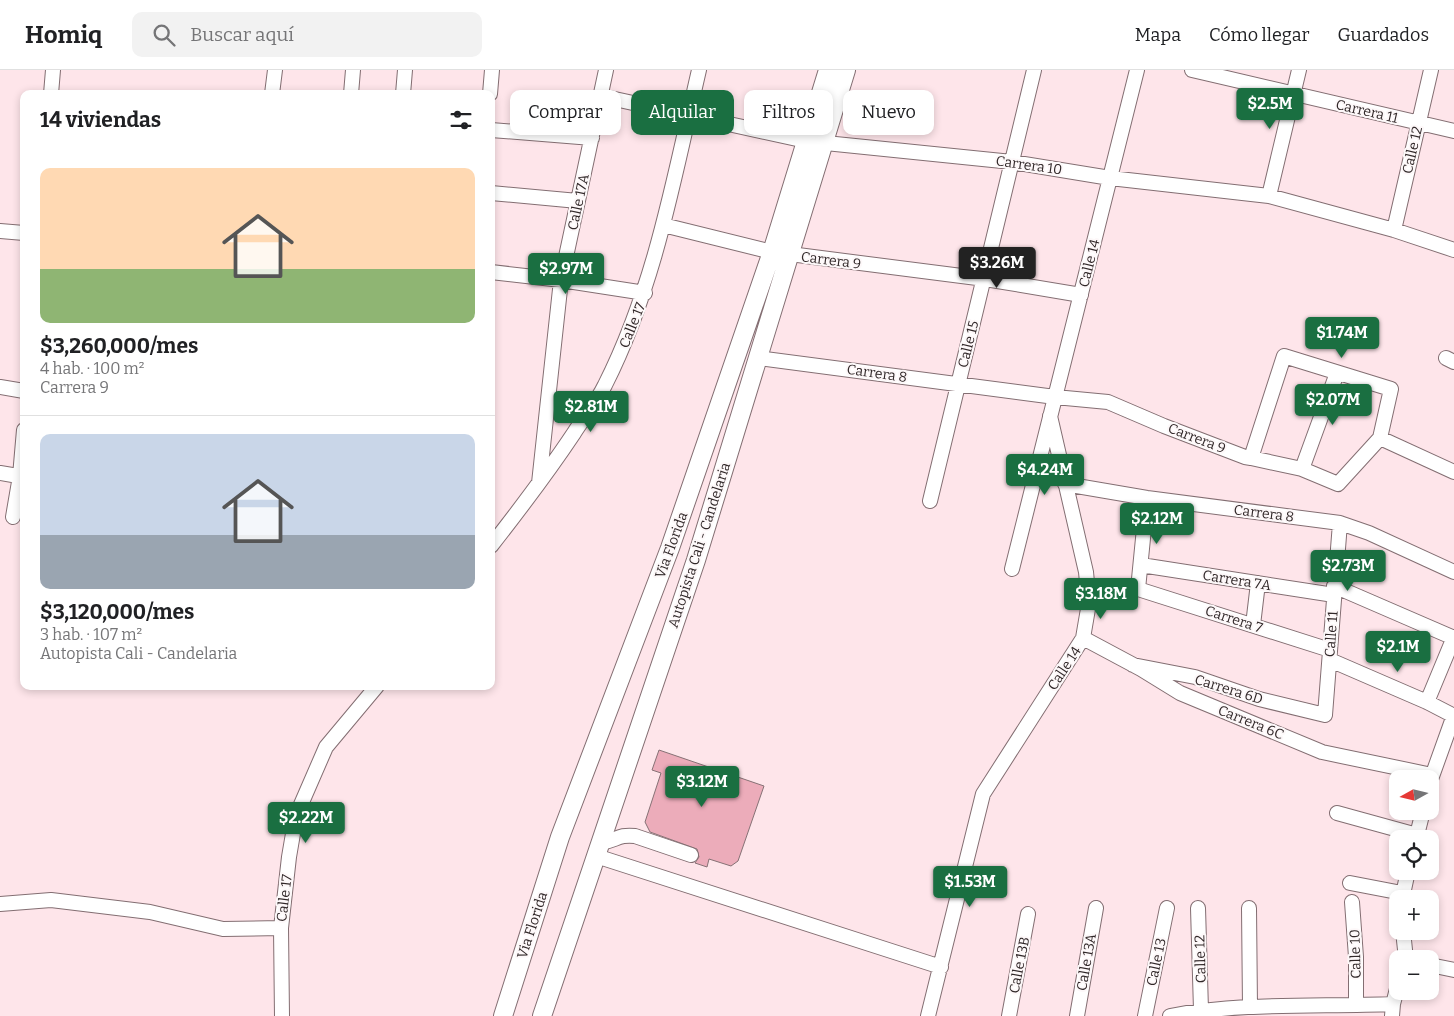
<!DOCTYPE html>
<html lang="es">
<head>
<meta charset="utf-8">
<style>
  body { margin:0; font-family:Bitter,serif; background:#f2f2f2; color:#202124; height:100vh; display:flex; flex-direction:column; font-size:19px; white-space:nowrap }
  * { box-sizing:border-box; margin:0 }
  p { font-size:16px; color:#757577 }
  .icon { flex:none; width:28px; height:28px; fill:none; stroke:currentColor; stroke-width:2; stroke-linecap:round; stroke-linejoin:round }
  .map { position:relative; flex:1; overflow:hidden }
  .sheet { position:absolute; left:20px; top:20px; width:475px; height:600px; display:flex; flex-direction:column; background:#fff; border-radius:10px; box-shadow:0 2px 8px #0003 }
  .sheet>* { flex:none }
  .guide { position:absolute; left:510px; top:20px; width:475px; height:45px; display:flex; gap:10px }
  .needle { width:32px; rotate:262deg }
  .controls { position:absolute; left:1389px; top:700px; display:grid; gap:10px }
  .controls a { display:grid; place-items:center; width:50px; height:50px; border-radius:10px; background:#fff; box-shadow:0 2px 8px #0003; font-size:25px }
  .price { position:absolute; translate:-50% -42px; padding:0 11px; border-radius:5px; background:#1a6f41; color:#fff; font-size:16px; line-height:32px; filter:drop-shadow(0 1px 2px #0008) }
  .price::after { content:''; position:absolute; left:50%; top:30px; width:15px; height:11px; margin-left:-8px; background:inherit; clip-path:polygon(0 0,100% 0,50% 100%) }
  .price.current { background:#222; color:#fff }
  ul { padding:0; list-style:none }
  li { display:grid; align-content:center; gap:10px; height:265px; padding:0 20px }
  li+li { border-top:1px solid #e0e0e0 }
  li span { display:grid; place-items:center; height:155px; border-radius:10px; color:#555 }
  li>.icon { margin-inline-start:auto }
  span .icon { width:90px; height:90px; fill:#fffc; stroke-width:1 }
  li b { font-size:21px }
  h2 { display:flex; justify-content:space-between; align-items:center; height:60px; padding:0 20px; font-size:21px }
  .chip { padding:0 18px; border-radius:10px; background:#fff; box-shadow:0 2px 8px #0003; font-size:18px; line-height:45px }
  .chip.current { background:#1a6f41; color:#fff }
  header { display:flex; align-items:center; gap:30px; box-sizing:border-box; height:70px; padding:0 25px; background:#fff; border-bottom:1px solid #e0e0e0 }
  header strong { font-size:24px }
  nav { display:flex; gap:28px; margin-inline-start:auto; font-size:18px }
  .search { width:350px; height:45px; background:#f2f2f2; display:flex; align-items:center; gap:12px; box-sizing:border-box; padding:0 18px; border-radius:10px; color:#757577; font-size:19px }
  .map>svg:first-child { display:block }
</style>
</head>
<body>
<header>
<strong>Homiq</strong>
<div class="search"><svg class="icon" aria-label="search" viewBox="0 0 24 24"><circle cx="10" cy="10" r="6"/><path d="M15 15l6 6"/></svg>Buscar aquí</div>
<nav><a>Mapa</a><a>Cómo llegar</a><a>Guardados</a></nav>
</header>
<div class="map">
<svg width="1454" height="946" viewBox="0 0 1454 946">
  <rect width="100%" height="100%" fill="#fee5ea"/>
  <path fill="#ecacba" stroke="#867175" d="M659 680 764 716 738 791 731 796 709 789 707 797 695 793 699 787 697 779 650 762 645 752 661 703 652 700Z"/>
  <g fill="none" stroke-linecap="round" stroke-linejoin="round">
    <g stroke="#836e72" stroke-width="16">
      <path id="minor" d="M1192 0 1454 61
        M51 24 53 0
        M272 24 275 0
        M351 24 353 0
        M403 24 405 0
        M490 24 492 0
        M601 26 806 71 1012 92 1110 108 1269 126 1394 160 1454 180
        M491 60 592 68
        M491 123 578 131
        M1269 126 1299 0
        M663 155 772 182
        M1394 160 1431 0
        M0 161 24 163
        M790 184 985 209 1081 225
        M491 202 561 210 645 223
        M758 288 1055 327 1108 332 1164 356 1245 387 1251 388 1302 399 1338 414 1380 368 1391 319 1284 286 1251 388
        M1446 288 1454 292
        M0 317 24 321
        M1380 368 1454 402
        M1302 399 1337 303
        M0 403 24 407
        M539 413 561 210 606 0
        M1065 414 1147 428 1340 453 1369 463 1454 502
        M1147 428 1138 519 1330 580
        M930 431 1034 0
        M13 447 20 406 24 360
        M491 476C520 439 548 402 574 363 584 347 597 332 605 315 655 216 674 108 699 0
        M1141 495 1334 525
        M1012 499 1137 0
        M1334 516 1454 568
        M1253 555 1258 513
        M1083 568 1141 599 1180 623 1322 682 1432 705
        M1330 590 1427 632 1454 646
        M1133 595 1195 607 1259 629 1325 645 1340 453
        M1427 632 1454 567
        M1430 712 1454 645
        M1337 743 1417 765
        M1416 769 1423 741
        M600 773C616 771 618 764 635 766L691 785
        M596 786 941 897
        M1350 813 1402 823
        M1402 829 1408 801
        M1352 832 1356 887V935
        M0 834 51 830 150 842 223 859 281 858
        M1198 838 1201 940
        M1249 838 1250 937
        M1403 861 1406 889
        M1430 895 1454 900
        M282 946 281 858 289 787 296 746 326 677 377 616
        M928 946 983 724 1083 568 1089 533 1086 502 1050 346
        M1009 946 1028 844
        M1077 946 1096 838
        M1145 946 1167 838
        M1170 946C1243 932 1318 937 1393 934
        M1392 946 1393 934 1398 915"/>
    </g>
    <g stroke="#836e72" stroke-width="20">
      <path id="major" d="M503 946 560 767 670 478 772 182 828 0
        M542 946 696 490 846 0"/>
    </g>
    <use href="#minor" stroke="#fff" stroke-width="14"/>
    <use href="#major" stroke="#fff" stroke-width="18"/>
  </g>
  <g text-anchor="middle" stroke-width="4" stroke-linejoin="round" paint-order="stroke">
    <g font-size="14" fill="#312829" stroke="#fdf8f9">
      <text transform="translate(1367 41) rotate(13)" y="5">Carrera 11</text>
      <text transform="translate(1412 80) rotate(-77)" y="5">Calle 12</text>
      <text transform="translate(1029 95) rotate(8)" y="5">Carrera 10</text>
      <text transform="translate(578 132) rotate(-78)" y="5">Calle 17A</text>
      <text transform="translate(831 190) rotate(7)" y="5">Carrera 9</text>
      <text transform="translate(1089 193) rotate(-76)" y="5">Calle 14</text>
      <text transform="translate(632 255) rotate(-68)" y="5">Calle 17</text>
      <text transform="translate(968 274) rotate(-76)" y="5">Calle 15</text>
      <text transform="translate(877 303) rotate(8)" y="5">Carrera 8</text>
      <text transform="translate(1197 368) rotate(21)" y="5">Carrera 9</text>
      <text transform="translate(1264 443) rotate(7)" y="5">Carrera 8</text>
      <text transform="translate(671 475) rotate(-70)" y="5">Via Florida</text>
      <text transform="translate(699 475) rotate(-72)" y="5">Autopista Cali - Candelaria</text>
      <text transform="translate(1237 510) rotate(9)" y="5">Carrera 7A</text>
      <text transform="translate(1234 549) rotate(18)" y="5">Carrera 7</text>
      <text transform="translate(1331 564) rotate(-86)" y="5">Calle 11</text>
      <text transform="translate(1064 598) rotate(-57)" y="5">Calle 14</text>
      <text transform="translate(1229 619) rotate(17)" y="5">Carrera 6D</text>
      <text transform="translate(1251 652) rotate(22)" y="5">Carrera 6C</text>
      <text transform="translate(284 828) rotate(-83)" y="5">Calle 17</text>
      <text transform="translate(532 855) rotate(-72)" y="5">Via Florida</text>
      <text transform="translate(1355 884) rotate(-92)" y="5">Calle 10</text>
      <text transform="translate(1200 889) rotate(-92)" y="5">Calle 12</text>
      <text transform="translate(1086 892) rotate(-80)" y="5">Calle 13A</text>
      <text transform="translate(1156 892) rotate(-78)" y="5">Calle 13</text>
      <text transform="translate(1019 895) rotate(-79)" y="5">Calle 13B</text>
    </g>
  </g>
</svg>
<div class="controls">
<a><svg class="needle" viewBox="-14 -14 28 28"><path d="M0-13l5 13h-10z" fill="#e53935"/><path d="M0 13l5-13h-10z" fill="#757577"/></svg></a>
<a><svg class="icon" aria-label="locate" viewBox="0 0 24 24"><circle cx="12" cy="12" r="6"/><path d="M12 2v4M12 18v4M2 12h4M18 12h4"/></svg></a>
<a>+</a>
<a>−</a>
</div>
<b class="price" style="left:1270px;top:60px">$2.5M</b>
<b class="price current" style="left:997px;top:219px">$3.26M</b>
<b class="price" style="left:566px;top:225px">$2.97M</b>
<b class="price" style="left:1342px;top:289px">$1.74M</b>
<b class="price" style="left:1333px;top:356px">$2.07M</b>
<b class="price" style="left:591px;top:363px">$2.81M</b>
<b class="price" style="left:1045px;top:426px">$4.24M</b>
<b class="price" style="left:1157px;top:475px">$2.12M</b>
<b class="price" style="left:1348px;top:522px">$2.73M</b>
<b class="price" style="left:1101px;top:550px">$3.18M</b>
<b class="price" style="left:1398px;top:603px">$2.1M</b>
<b class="price" style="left:702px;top:738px">$3.12M</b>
<b class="price" style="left:306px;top:774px">$2.22M</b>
<b class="price" style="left:970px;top:838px">$1.53M</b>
<div class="guide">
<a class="chip">Comprar</a>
<a class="chip current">Alquilar</a>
<a class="chip">Filtros</a>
<a class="chip">Nuevo</a>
</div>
<section class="sheet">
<h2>14 viviendas<svg class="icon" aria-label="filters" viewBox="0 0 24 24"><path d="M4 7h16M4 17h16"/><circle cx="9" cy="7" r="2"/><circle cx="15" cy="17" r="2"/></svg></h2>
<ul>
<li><span style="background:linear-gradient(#ffd9b3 65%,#8fb573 0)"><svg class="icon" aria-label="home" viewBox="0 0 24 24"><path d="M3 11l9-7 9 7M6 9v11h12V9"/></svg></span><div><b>$3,260,000/mes</b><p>4 hab. · 100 m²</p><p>Carrera 9</p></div></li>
<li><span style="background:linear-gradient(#c9d6e8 65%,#9aa5b1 0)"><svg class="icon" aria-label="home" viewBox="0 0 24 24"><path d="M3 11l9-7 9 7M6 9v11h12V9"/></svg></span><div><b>$3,120,000/mes</b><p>3 hab. · 107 m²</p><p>Autopista Cali - Candelaria</p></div></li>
</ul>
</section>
</div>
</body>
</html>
